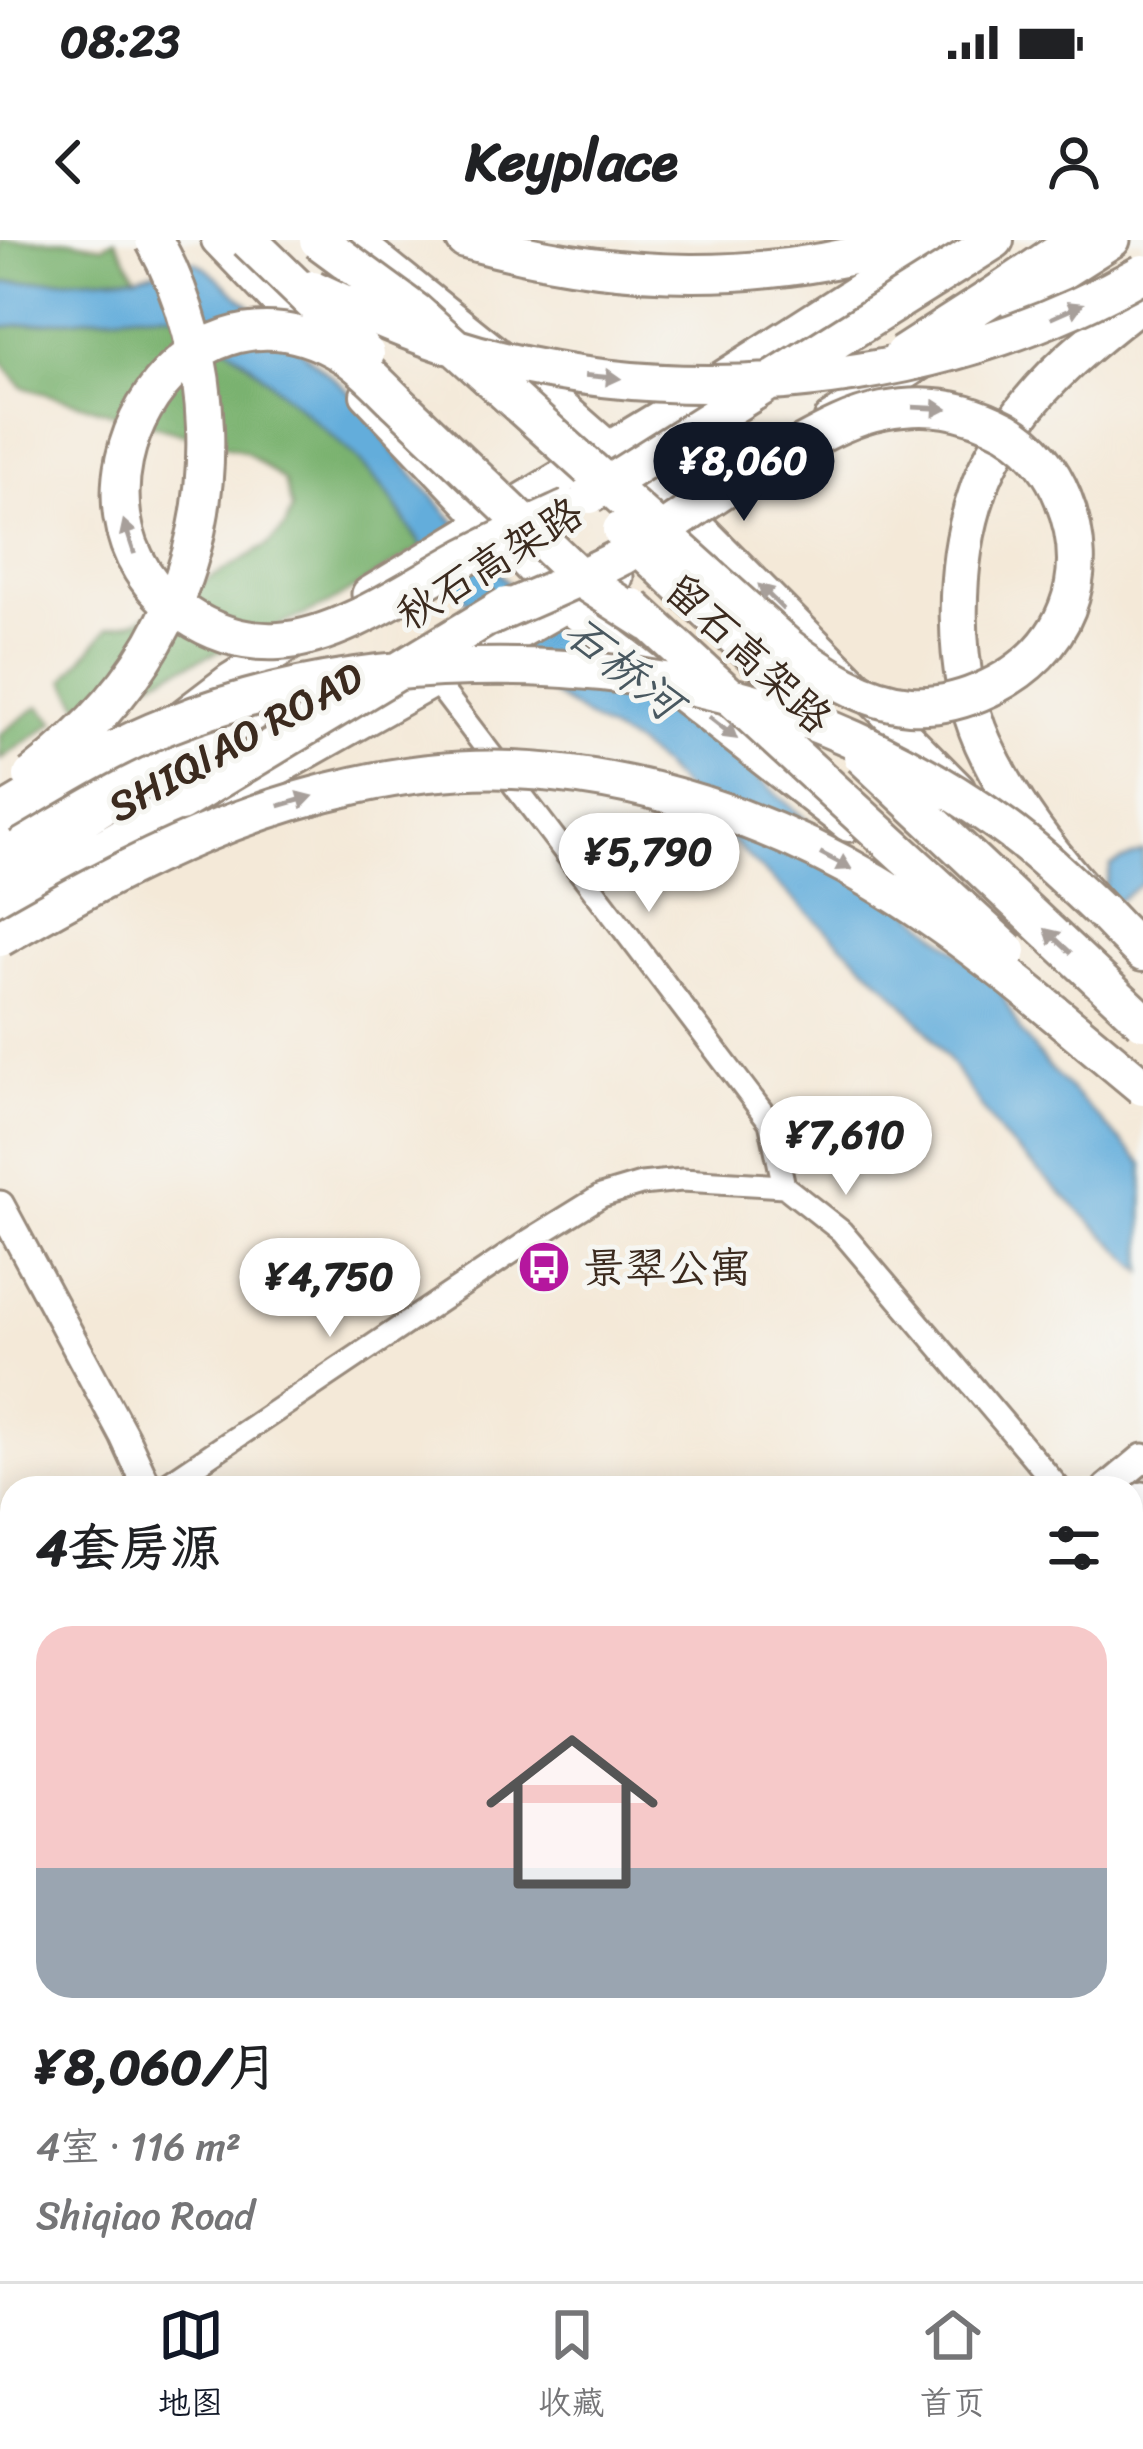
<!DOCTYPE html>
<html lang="zh">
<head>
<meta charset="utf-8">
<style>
  body { margin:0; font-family:Sriracha,"LXGW WenKai TC",sans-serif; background:#f2f2f2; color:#202124; height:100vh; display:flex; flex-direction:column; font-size:45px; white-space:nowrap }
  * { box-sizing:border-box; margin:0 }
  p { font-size:39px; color:#757577 }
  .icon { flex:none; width:66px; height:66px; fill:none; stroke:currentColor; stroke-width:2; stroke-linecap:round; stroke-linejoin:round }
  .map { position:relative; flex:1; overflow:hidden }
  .sheet { position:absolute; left:0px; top:1236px; width:1143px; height:807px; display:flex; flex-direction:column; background:#fff; border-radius:36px 36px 0 0; box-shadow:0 6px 30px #0003 }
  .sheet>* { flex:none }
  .price { position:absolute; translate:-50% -102px; padding:0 27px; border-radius:42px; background:#fff; color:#222; font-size:39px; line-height:78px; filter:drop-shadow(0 3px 6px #0008) }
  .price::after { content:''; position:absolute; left:50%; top:72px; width:36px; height:27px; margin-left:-18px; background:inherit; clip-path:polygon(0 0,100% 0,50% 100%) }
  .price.active { background:#111827; color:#fff }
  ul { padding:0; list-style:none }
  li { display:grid; align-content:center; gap:24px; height:636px; padding:0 36px }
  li+li { border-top:3px solid #e0e0e0 }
  li span { display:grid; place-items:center; height:372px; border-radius:36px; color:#555 }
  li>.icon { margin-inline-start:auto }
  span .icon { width:216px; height:216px; fill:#fffc; stroke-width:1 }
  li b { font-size:51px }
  h2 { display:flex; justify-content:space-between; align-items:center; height:144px; padding:0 36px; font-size:51px }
  .status { display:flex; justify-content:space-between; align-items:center; height:84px; padding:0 60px; background:#fff; direction:ltr }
  .status svg { height:33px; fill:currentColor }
  header { display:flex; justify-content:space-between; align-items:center; height:156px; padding:0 36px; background:#fff; font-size:54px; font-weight:800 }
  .tabs { display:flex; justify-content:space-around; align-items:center; height:168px; border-top:3px solid #e0e0e0; background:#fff; font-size:33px; color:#757577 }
  .tabs a { display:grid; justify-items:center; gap:6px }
  .tabs .active { color:#111827 }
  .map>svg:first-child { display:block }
</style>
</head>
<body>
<div class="status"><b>08:23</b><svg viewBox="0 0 49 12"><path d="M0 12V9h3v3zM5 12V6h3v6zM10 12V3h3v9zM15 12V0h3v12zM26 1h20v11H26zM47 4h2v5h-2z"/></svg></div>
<header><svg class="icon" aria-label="back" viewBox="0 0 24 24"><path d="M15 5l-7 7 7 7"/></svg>Keyplace<svg class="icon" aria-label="person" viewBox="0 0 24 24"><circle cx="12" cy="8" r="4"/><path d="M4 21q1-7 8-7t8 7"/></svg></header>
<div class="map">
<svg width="1143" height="2041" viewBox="0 0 1143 2041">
  <rect width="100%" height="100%" fill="#f6f6f2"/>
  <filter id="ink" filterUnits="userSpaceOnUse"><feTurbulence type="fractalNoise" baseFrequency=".00833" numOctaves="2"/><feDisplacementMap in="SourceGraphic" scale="24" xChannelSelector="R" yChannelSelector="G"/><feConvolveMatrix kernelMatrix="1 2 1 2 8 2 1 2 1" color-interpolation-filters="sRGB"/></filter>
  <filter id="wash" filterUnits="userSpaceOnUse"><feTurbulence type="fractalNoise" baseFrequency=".004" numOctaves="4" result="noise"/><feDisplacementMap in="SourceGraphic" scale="48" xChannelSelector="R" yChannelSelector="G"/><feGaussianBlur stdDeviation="2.7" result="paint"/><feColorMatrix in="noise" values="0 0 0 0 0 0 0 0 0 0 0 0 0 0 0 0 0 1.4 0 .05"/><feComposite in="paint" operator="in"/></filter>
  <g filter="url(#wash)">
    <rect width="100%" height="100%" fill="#f4e9d8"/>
    <path fill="#7ab26f" stroke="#5a6e46" stroke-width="3" d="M0 0H66L103 6 115 0 136 36 0 43Z
      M138 73H171L209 92 250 124 355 216 386 251 422 307 327 365 83 470 65 440 108 388 136 381 268 305 285 287 292 269 284 241 246 212 22 147 0 120V87Z
      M39 466 55 482 0 520V494Z"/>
    <path fill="#63addb" stroke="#4f6c7c" stroke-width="3" d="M194 21 206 28 353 155 399 218 530 368 667 453 712 498 999 748 1020 791 1047 825 1143 924V1032L1002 896 928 791 891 750 749 618 663 527 636 505 599 485 537 444 429 317 386 251 355 216 250 124 209 92 171 73H138L0 87V43L136 36Z
      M1143 611V643L1116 662 1104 649 1111 625Z"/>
  </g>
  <g filter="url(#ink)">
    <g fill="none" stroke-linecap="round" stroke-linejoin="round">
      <g stroke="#988a7b" stroke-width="27">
        <path id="minor" d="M435 441 770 882 784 946
          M161 1248 530 1000 601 956 641 944 682 940 784 946 841 991 1059 1248
          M1131 1333 1143 1348"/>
      </g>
      <g stroke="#988a7b" stroke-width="33">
        <path id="tertiary" d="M0 965 124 1196 148 1248
          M1107 1248 1143 1218
          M1131 1265 1143 1256
          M0 1988 12 1981
          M0 2013 12 2005
          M612 2031 618 2041"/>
      </g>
      <g stroke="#988a7b" stroke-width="36">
        <path id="secondary" d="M217 0 316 103
          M356 0 553 158 699 286 959 548
          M366 155 567 367 848 586"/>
      </g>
      <g stroke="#988a7b" stroke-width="39">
        <path id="primary" d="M998 73 1113 0
          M831 180 924 120
          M369 354 676 168 938 0
          M164 592 616 337
          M0 604 101 539 231 440 300 397"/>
      </g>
      <g stroke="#988a7b" stroke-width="42">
        <path id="trunk" d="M465 0C620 43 762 45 917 0
          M965 19 995 0
          M992 57 1076 0
          M1143 60C1098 96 1051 131 1017 179 1002 200 986 226 978 251 952 323 951 432 983 503 1019 582 1081 653 1143 713
          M0 630 275 458
          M0 668 180 563"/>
      </g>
      <use href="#minor" stroke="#fff" stroke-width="21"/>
      <use href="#tertiary" stroke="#fff" stroke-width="27"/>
      <use href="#secondary" stroke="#fff" stroke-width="30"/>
      <use href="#primary" stroke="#fff" stroke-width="33"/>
      <use href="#trunk" stroke="#fff" stroke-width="36"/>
      <g stroke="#988a7b" stroke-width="42" stroke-linecap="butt">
        <path id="trunk-bridge" d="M248 0 366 114
          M318 0 416 72 788 407C824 434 864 461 910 465 938 467 964 460 989 448 1066 411 1095 337 1063 258 1051 228 1033 206 1006 190 966 168 927 162 883 171 852 177 826 191 799 206 778 218 756 229 735 242 697 266 660 295 621 317 578 340 532 358 488 378
          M313 49C373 77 435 105 500 120 713 170 952 142 1143 33
          M902 115 992 57
          M590 255 965 19
          M569 268C536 283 502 298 470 315 417 343 341 398 279 401 245 403 213 393 185 374 33 272 176 11 344 115 365 128 382 148 399 164L585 342 649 383
          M621 290 821 478
          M633 367 1008 711
          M862 516 1143 781
          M32 536C85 495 134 444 164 383 224 266 217 113 154 0
          M180 563 506 366
          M0 575C55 543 109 508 169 485 266 446 368 429 472 427 668 422 843 471 1003 586 1038 611 1068 641 1099 670
          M0 698C66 660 133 623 203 594 299 554 408 526 513 530 639 535 767 578 875 642 971 699 1057 776 1143 847"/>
      </g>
      <use href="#trunk-bridge" stroke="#fff" stroke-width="36"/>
    </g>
    <defs><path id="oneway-solid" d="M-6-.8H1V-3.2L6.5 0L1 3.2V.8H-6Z" transform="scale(3)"/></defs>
    <g fill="#a79f9a">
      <use href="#oneway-solid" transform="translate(1067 71) rotate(-24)"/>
      <use href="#oneway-solid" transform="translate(603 137) rotate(5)"/>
      <use href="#oneway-solid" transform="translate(930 168) rotate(3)"/>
      <use href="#oneway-solid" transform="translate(129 297) rotate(-108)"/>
      <use href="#oneway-solid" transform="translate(771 357) rotate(-135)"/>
      <use href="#oneway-solid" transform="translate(723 488) rotate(38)"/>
      <use href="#oneway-solid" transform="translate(296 561) rotate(-16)"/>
      <use href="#oneway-solid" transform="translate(836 621) rotate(28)"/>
      <use href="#oneway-solid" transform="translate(1058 701) rotate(-137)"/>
    </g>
  </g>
  <defs>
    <g id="bus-disc" transform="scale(2.7)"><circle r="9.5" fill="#b5179e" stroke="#f6f6f2"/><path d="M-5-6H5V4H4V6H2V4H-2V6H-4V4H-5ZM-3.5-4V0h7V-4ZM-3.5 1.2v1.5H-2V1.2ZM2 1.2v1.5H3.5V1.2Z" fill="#fff"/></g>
  </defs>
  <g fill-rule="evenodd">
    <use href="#bus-disc" x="544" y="1027"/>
  </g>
  <g text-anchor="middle" stroke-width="10" stroke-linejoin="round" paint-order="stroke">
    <g font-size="42" fill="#3b2a1e" stroke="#f6f6f2">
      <text transform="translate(489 323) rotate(-32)" y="15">秋石高架路</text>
      <text transform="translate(749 413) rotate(43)" y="15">留石高架路</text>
      <text transform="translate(235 501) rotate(-29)" y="15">SHIQIAO ROAD</text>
    </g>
    <g font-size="42" fill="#3b2a1e" stroke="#f6f6f2" text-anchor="start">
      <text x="583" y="1042">景翠公寓</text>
    </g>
    <g font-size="45" font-style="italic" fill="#495860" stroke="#f6f6f2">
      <text transform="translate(624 427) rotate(39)" y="16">石桥河</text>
    </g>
  </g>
</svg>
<b class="price active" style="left:744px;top:284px">¥8,060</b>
<b class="price" style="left:649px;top:675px">¥5,790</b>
<b class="price" style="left:846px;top:958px">¥7,610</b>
<b class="price" style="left:330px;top:1100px">¥4,750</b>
<section class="sheet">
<h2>4套房源<svg class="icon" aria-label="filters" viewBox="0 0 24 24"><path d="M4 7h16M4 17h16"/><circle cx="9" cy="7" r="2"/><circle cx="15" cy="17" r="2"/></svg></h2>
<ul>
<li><span style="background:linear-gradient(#f6c9c9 65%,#9aa5b1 0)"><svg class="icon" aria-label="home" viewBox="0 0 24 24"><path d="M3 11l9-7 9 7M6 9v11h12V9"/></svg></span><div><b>¥8,060/月</b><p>4室 · 116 m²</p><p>Shiqiao Road</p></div></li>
</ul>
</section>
</div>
<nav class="tabs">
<a class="active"><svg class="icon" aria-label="map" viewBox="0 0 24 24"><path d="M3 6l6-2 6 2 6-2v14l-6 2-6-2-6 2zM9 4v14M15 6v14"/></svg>地图</a>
<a><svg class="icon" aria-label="saved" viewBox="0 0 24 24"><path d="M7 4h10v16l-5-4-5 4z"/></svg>收藏</a>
<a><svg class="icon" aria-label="home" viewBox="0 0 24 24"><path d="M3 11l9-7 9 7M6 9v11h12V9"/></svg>首页</a>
</nav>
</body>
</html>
